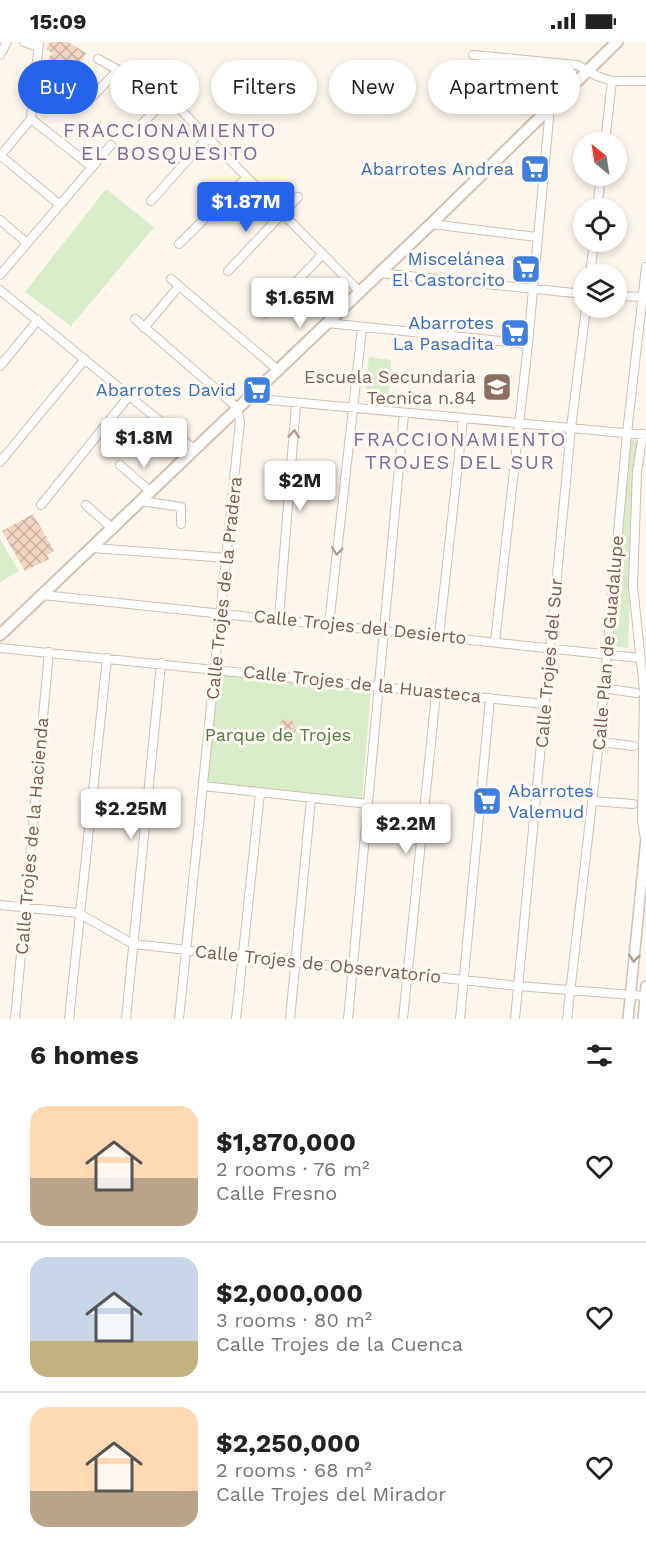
<!DOCTYPE html>
<html lang="en">
<head>
<meta charset="utf-8">
<style>
  body { margin:0; font-family:"Work Sans",sans-serif; background:#f6f6f6; color:#222; height:100vh; display:flex; flex-direction:column; font-size:22px; white-space:nowrap }
  * { box-sizing:border-box; margin:0 }
  p { font-size:20px; color:#767676 }
  .icon { flex:none; width:33px; height:33px; fill:none; stroke:currentColor; stroke-width:2; stroke-linecap:round; stroke-linejoin:round }
  .map { position:relative; height:977px; overflow:hidden }
  .details { display:flex; flex-direction:column; background:#fff; flex:1 }
  .details>* { flex:none }
  .top-card { position:absolute; left:18px; top:18px; width:610px; height:54px; display:flex; gap:12px }
  .needle { width:39px; rotate:330deg }
  .tools { position:absolute; left:573px; top:90px; display:grid; gap:12px }
  .tools a { display:grid; place-items:center; width:54px; height:54px; border-radius:50%; background:#fff; box-shadow:0 3px 9px #0003; font-size:30px }
  .price { position:absolute; translate:-50% -51px; padding:0 14px; border-radius:6px; background:#fff; color:#222; font-size:20px; line-height:39px; filter:drop-shadow(0 2px 3px #0008) }
  .price::after { content:''; position:absolute; left:50%; top:36px; width:18px; height:14px; margin-left:-9px; background:inherit; clip-path:polygon(0 0,100% 0,50% 100%) }
  .price.active { background:#2563eb; color:#fff }
  ul { padding:0; list-style:none }
  li { display:flex; align-items:center; gap:18px; height:150px; padding:0 30px }
  li+li { border-top:2px solid #e0e0e0 }
  li span { display:grid; place-items:center; flex:none; width:168px; height:120px; border-radius:18px; color:#555 }
  li>.icon { margin-inline-start:auto }
  span .icon { width:72px; height:72px; fill:#fffc; stroke-width:1 }
  li b { font-size:26px }
  h2 { display:flex; justify-content:space-between; align-items:center; height:72px; padding:0 30px; font-size:26px }
  .tag { padding:0 21px; border-radius:27px; background:#fff; box-shadow:0 3px 9px #0003; font-size:21px; line-height:54px }
  .tag.active { background:#2563eb; color:#fff }
  .status { display:flex; justify-content:space-between; align-items:center; height:42px; padding:0 30px; background:#fff; direction:ltr }
  .status svg { height:16px; fill:currentColor }
  .map>svg:first-child { display:block }
</style>
</head>
<body>
<div class="status"><b>15:09</b><svg viewBox="0 0 49 12"><path d="M0 12V9h3v3zM5 12V6h3v6zM10 12V3h3v9zM15 12V0h3v12zM26 1h20v11H26zM47 4h2v5h-2z"/></svg></div>
<div class="map">
<svg width="646" height="977" viewBox="0 0 646 977">
  <defs>
    <pattern id="building-cross-hatch" width="8" height="8" patternUnits="userSpaceOnUse" patternTransform="scale(1.5)"><rect width="8" height="8" fill="#f3d5c3"/><path d="M0 0l8 8M0 8l8-8" fill="none" stroke="#cab0a1"/></pattern>
  </defs>
  <rect width="100%" height="100%" fill="#fdf6ec"/>
  <path fill="#d8ecc9" d="M106 147 154 185 71 284 25 250Z
    M369 315 391 318 389 356 365 352Z
    M631 398 637 399 628 606 613 604Z
    M0 497 19 529 0 540Z
    M219 631 371 648 362 758 207 741Z"/>
  <path fill="url(#building-cross-hatch)" d="M50 0H68L86 11 77 25 74 23 65 34 55 51 62 55 57 65 41 55 47 45 41 42 50 25 45 22 52 11 46 7Z
    M33 472 54 509 47 513 49 517 25 529 2 489Z
    M278 686a9 9 0 1 1 18 0a9 9 0 1 1-18 0Z"/>
  <g fill="none" stroke-linecap="round" stroke-linejoin="round">
    <g stroke="#d1beb0" stroke-width="10">
      <path id="minor" d="M24 0 38 5
        M0 13 7 0
        M473 13 577 23 597 34 612 39H646
        M98 17 168 55 360 250
        M88 59 118 28
        M31 77 92 125
        M31 77 39 0
        M135 89 181 42
        M605 100 612 39
        M0 113 60 163
        M0 114 31 77
        M151 159 208 95
        M597 166 601 134
        M0 178 27 201
        M431 182 537 195
        M179 202 247 135
        M228 229 298 155
        M379 231 584 252
        M590 232 594 200
        M0 233 111 103
        M171 237 278 328
        M0 248 194 407
        M616 254 646 255
        M266 271 323 212
        M135 277 232 361 237 366 240 379 179 977
        M327 281 528 302
        M144 286 179 244
        M0 324 38 278
        M248 356 646 393
        M643 392 637 430 633 544 644 648 642 779 645 797
        M0 420 85 317
        M120 423 151 450
        M141 459 181 465V482
        M41 463 129 354
        M86 463 113 487
        M93 506 227 516
        M43 553 640 616
        M279 576 296 362
        M329 582 362 286
        M439 594 463 377
        M495 600 528 302 550 66
        M0 606 545 662
        M604 646 636 651
        M599 700 634 704
        M203 744 368 762
        M592 759 633 762
        M0 863 78 871 133 902 518 944 645 954
        M15 977 49 610
        M69 977 107 616
        M126 977 161 621
        M236 977 260 751
        M290 977 311 756
        M348 977 404 372
        M403 977 436 651
        M460 977 490 656
        M515 977 571 386 586 266
        M567 977 599 700 627 391 646 225"/>
    </g>
    <g stroke="#d1beb0" stroke-width="12">
      <path id="tertiary" d="M628 977 646 796
        M643 977 646 944"/>
    </g>
    <g stroke="#d6c0b0" stroke-width="14">
      <path id="secondary" d="M0 593 431 182 617 0"/>
    </g>
    <use href="#minor" stroke="#fff" stroke-width="8"/>
    <use href="#tertiary" stroke="#fff" stroke-width="9"/>
    <use href="#secondary" stroke="#fff" stroke-width="10"/>
  </g>
  <defs><path id="oneway-chevron" d="M-2-3.5L2.5 0L-2 3.5" fill="none" stroke-width="1.6" stroke-linecap="round" stroke-linejoin="round" transform="scale(1.5)"/></defs>
  <g stroke="#af9d94">
    <use href="#oneway-chevron" transform="translate(294 392) rotate(-86)"/>
    <use href="#oneway-chevron" transform="translate(337 509) rotate(96)"/>
    <use href="#oneway-chevron" transform="translate(634 916) rotate(95)"/>
  </g>
  <defs>
    <g id="supermarket-square" transform="scale(1.5)"><rect x="-9" y="-9" width="18" height="18" rx="4" fill="#3f7fe0" stroke="#fffaf3"/><path d="M-6-5.5h2.5l.6 2H6L4.5 2H-2.5L-4.4-4H-6ZM-1.5 3.2a1.3 1.3 0 1 0 .1 0ZM3 3.2a1.3 1.3 0 1 0 .1 0Z" fill="#fff"/></g>
    <g id="school-square" transform="scale(1.5)"><rect x="-9" y="-9" width="18" height="18" rx="4" fill="#8d6e63" stroke="#fffaf3"/><path d="M0-5L7-2L0 1L-7-2ZM-4 1L0 2.5L4 1V4Q0 6-4 4Z" fill="#fff"/></g>
  </defs>
  <g fill-rule="evenodd">
    <use href="#supermarket-square" x="535" y="127"/>
    <use href="#supermarket-square" x="526" y="227"/>
    <use href="#supermarket-square" x="515" y="291"/>
    <use href="#school-square" x="497" y="345"/>
    <use href="#supermarket-square" x="257" y="348"/>
    <use href="#supermarket-square" x="487" y="759"/>
  </g>
  <g text-anchor="middle" stroke-width="6" stroke-linejoin="round" paint-order="stroke">
    <g font-size="18" fill="#366cbe" stroke="#fffaf3" text-anchor="end">
      <text x="514" y="133">Abarrotes Andrea</text>
      <text x="505" y="223">Miscelánea<tspan x="505" dy="21">El Castorcito</tspan></text>
      <text x="494" y="287">Abarrotes<tspan x="494" dy="21">La Pasadita</tspan></text>
      <text x="236" y="354">Abarrotes David</text>
      <text x="508" y="755" text-anchor="start">Abarrotes<tspan x="508" dy="21">Valemud</tspan></text>
    </g>
    <g font-size="18" fill="#785e54" stroke="#fffaf3" text-anchor="end">
      <text x="476" y="341">Escuela Secundaria<tspan x="476" dy="21">Tecnica n.84</tspan></text>
    </g>
    <g font-size="18" fill="#7a5c4d" stroke="#fffaf3">
      <text transform="translate(224 546) rotate(-84)" y="6">Calle Trojes de la Pradera</text>
      <text transform="translate(360 585) rotate(6)" y="6">Calle Trojes del Desierto</text>
      <text transform="translate(608 601) rotate(-85)" y="6">Calle Plan de Guadalupe</text>
      <text transform="translate(549 621) rotate(-85)" y="6">Calle Trojes del Sur</text>
      <text transform="translate(362 642) rotate(6)" y="6">Calle Trojes de la Huasteca</text>
      <text transform="translate(32 794) rotate(-85)" y="6">Calle Trojes de la Hacienda</text>
      <text transform="translate(318 922) rotate(6)" y="6">Calle Trojes de Observatorio</text>
    </g>
    <g font-size="18" fill="#537a41" stroke="#fffaf3">
      <text x="278" y="699">Parque de Trojes</text>
    </g>
    <g font-size="20" letter-spacing="1.5" fill="#846695" stroke="#fffaf3">
      <text x="170" y="95">FRACCIONAMIENTO<tspan x="170" dy="23">EL BOSQUESITO</tspan></text>
      <text x="460" y="404">FRACCIONAMIENTO<tspan x="460" dy="23">TROJES DEL SUR</tspan></text>
    </g>
  </g>
</svg>
<div class="tools">
<a><svg class="needle" viewBox="-14 -14 28 28"><path d="M0-13l5 13h-10z" fill="#e53935"/><path d="M0 13l5-13h-10z" fill="#767676"/></svg></a>
<a><svg class="icon" aria-label="locate" viewBox="0 0 24 24"><circle cx="12" cy="12" r="6"/><path d="M12 2v4M12 18v4M2 12h4M18 12h4"/></svg></a>
<a><svg class="icon" aria-label="layers" viewBox="0 0 24 24"><path d="M12 4l9 5-9 5-9-5zM3 14l9 5 9-5"/></svg></a>
</div>
<b class="price active" style="left:246px;top:191px">$1.87M</b>
<b class="price" style="left:300px;top:287px">$1.65M</b>
<b class="price" style="left:144px;top:427px">$1.8M</b>
<b class="price" style="left:300px;top:470px">$2M</b>
<b class="price" style="left:131px;top:798px">$2.25M</b>
<b class="price" style="left:406px;top:813px">$2.2M</b>
<div class="top-card">
<a class="tag active">Buy</a>
<a class="tag">Rent</a>
<a class="tag">Filters</a>
<a class="tag">New</a>
<a class="tag">Apartment</a>
</div>
</div>
<section class="details">
<h2>6 homes<svg class="icon" aria-label="filters" viewBox="0 0 24 24"><path d="M4 7h16M4 17h16"/><circle cx="9" cy="7" r="2"/><circle cx="15" cy="17" r="2"/></svg></h2>
<ul>
<li><span style="background:linear-gradient(#ffd9b3 60%,#b9a48a 0)"><svg class="icon" aria-label="home" viewBox="0 0 24 24"><path d="M3 11l9-7 9 7M6 9v11h12V9"/></svg></span><div><b>$1,870,000</b><p>2 rooms · 76 m²</p><p>Calle Fresno</p></div><svg class="icon" aria-label="heart" viewBox="0 0 24 24"><path d="M12 20l-8-8c-3-5 5-10 8-4 3-6 11-1 8 4z"/></svg></li>
<li><span style="background:linear-gradient(#c9d6e8 70%,#c2b280 0)"><svg class="icon" aria-label="home" viewBox="0 0 24 24"><path d="M3 11l9-7 9 7M6 9v11h12V9"/></svg></span><div><b>$2,000,000</b><p>3 rooms · 80 m²</p><p>Calle Trojes de la Cuenca</p></div><svg class="icon" aria-label="heart" viewBox="0 0 24 24"><path d="M12 20l-8-8c-3-5 5-10 8-4 3-6 11-1 8 4z"/></svg></li>
<li><span style="background:linear-gradient(#ffd9b3 70%,#b9a48a 0)"><svg class="icon" aria-label="home" viewBox="0 0 24 24"><path d="M3 11l9-7 9 7M6 9v11h12V9"/></svg></span><div><b>$2,250,000</b><p>2 rooms · 68 m²</p><p>Calle Trojes del Mirador</p></div><svg class="icon" aria-label="heart" viewBox="0 0 24 24"><path d="M12 20l-8-8c-3-5 5-10 8-4 3-6 11-1 8 4z"/></svg></li>
</ul>
</section>
</body>
</html>
